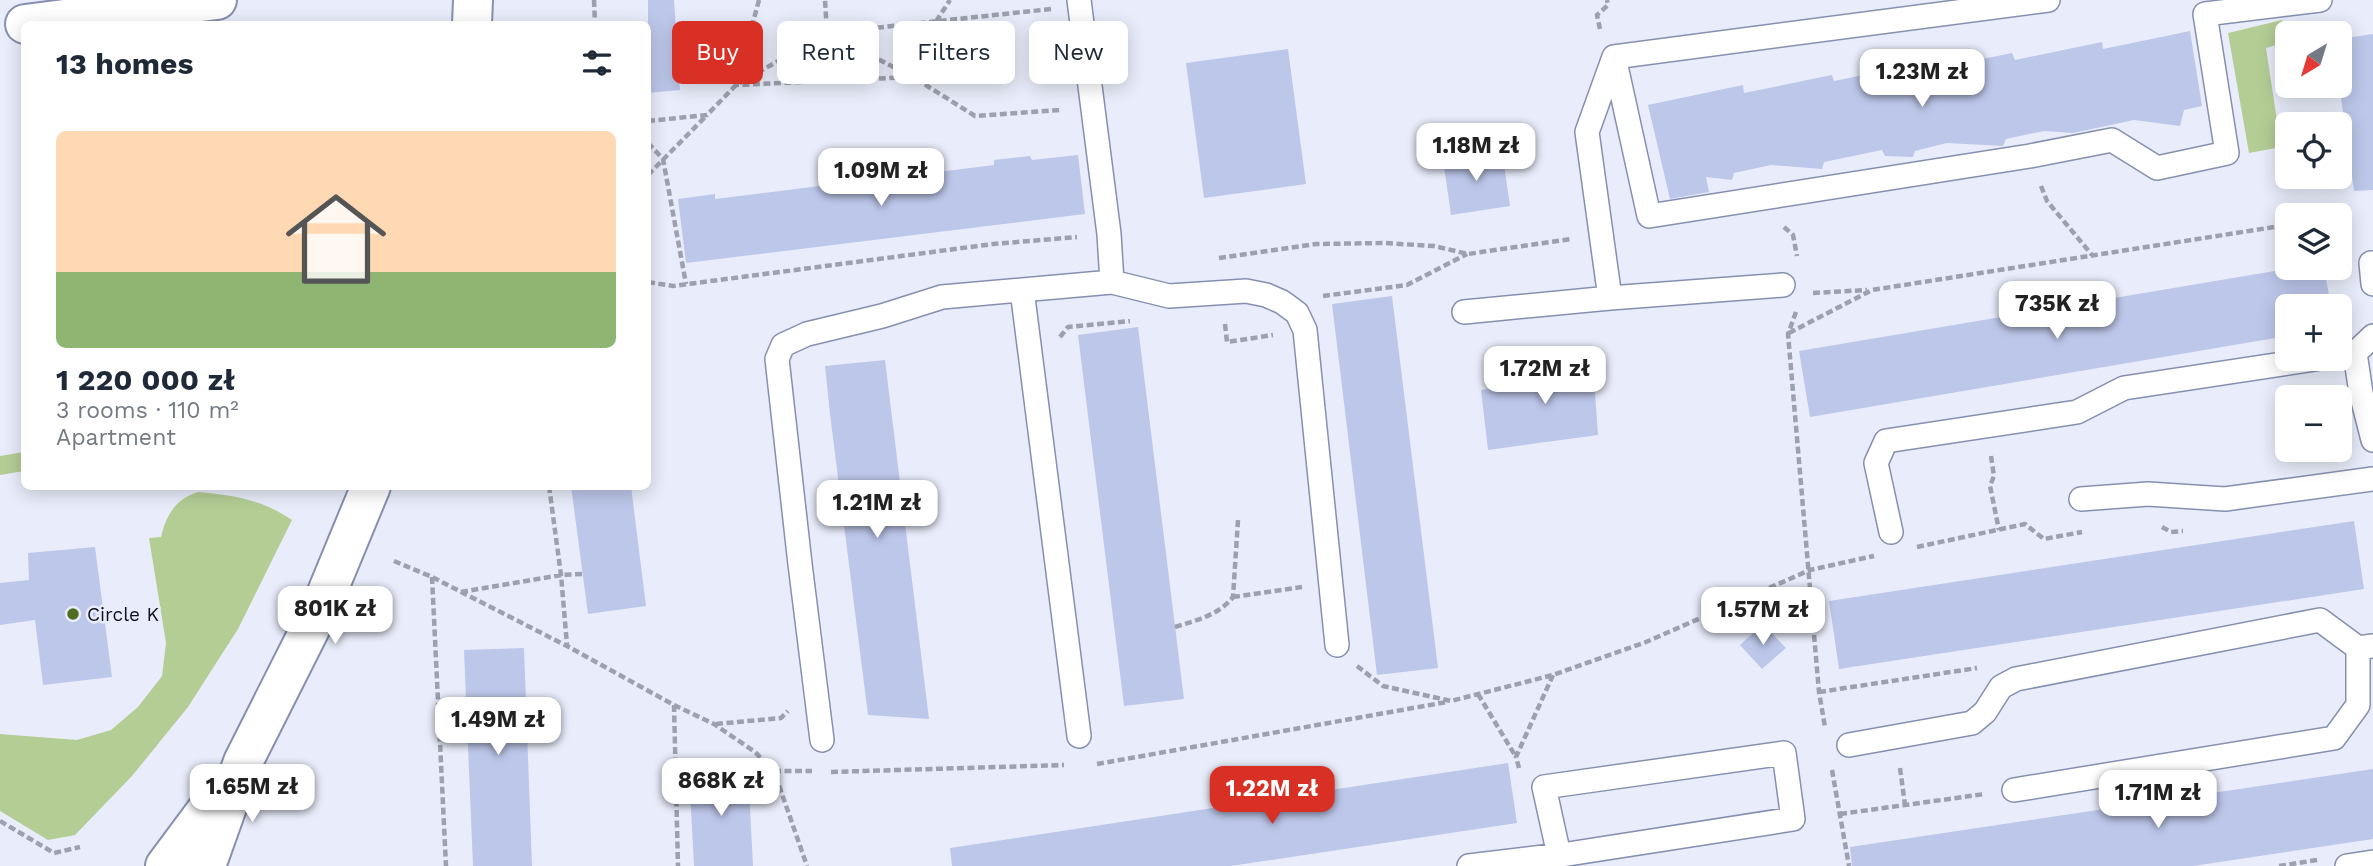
<!DOCTYPE html>
<html lang="en">
<head>
<meta charset="utf-8">
<style>
  body { margin:0; font-family:"Work Sans",sans-serif; background:#f6f6f7; color:#1f2937; height:100vh; display:flex; flex-direction:column; font-size:26px; white-space:nowrap }
  * { box-sizing:border-box; margin:0 }
  p { font-size:23px; color:#747a83 }
  .icon { flex:none; width:38px; height:38px; fill:none; stroke:currentColor; stroke-width:2; stroke-linecap:round; stroke-linejoin:round }
  .map { position:relative; flex:1; overflow:hidden }
  .side { position:absolute; left:21px; top:21px; width:630px; height:469px; display:flex; flex-direction:column; background:#fff; border-radius:10px; box-shadow:0 4px 18px #0003 }
  .side>* { flex:none }
  .banner { position:absolute; left:672px; top:21px; width:665px; height:63px; display:flex; gap:14px }
  .needle { width:46px; rotate:218deg }
  .fabs { position:absolute; left:2275px; top:21px; display:grid; gap:14px }
  .fabs a { display:grid; place-items:center; width:77px; height:77px; border-radius:10px; background:#fff; box-shadow:0 4px 18px #0003; font-size:35px }
  .price { position:absolute; translate:-50% -60px; padding:0 16px; border-radius:14px; background:#fff; color:#222; font-size:23px; line-height:46px; filter:drop-shadow(0 2px 4px #0008) }
  .price::after { content:''; position:absolute; left:50%; top:42px; width:21px; height:16px; margin-left:-10px; background:inherit; clip-path:polygon(0 0,100% 0,50% 100%) }
  .price.active { background:#d93025; color:#fff }
  ul { padding:0; list-style:none }
  li { display:grid; align-content:center; gap:14px; height:371px; padding:0 35px }
  li span { display:grid; place-items:center; height:217px; border-radius:10px; color:#555 }
  li>.icon { margin-inline-start:auto }
  span .icon { width:126px; height:126px; fill:#fffc; stroke-width:1 }
  li b { font-size:30px }
  h2 { display:flex; justify-content:space-between; align-items:center; height:84px; padding:0 35px; font-size:30px }
  .chip { padding:0 24px; border-radius:10px; background:#fff; box-shadow:0 4px 18px #0003; font-size:24px; line-height:63px }
  .chip.active { background:#d93025; color:#fff }
  .map>svg:first-child { display:block }
</style>
</head>
<body>
<div class="map">
<svg width="2373" height="866" viewBox="0 0 2373 866">
  <rect width="100%" height="100%" fill="#e9edfb"/>
  <path fill="#b4cd95" d="M2282 20 2286 42 2266 48 2281 147 2249 153 2228 33Z
    M24 452V471L0 475V456Z
    M198 492C233 495 263 500 292 520L238 629 188 707 132 776 75 835 48 840 0 811V734L77 740 111 730 138 707 162 676 166 643 149 538 161 537C166 516 175 499 198 492Z"/>
  <path fill="#bdc7ea" d="M648 0H674L680 90 648 93Z
    M2190 31 2202 106 2184 110 2180 126 2134 120 2073 133 2044 131 2006 139 2003 146 1947 143 1915 151 1913 157 1885 156 1882 150 1824 162 1822 169 1771 165 1734 173 1732 180 1706 177 1709 192 1670 199 1648 105 1743 85 1744 93 1832 75 1834 81 1923 63 1924 71 2012 53 2015 60 2102 42 2103 49Z
    M2373 34V190L2354 191 2340 91V39Z
    M1288 49 1306 184 1204 198 1186 63Z
    M1502 151 1510 206 1451 215 1443 159Z
    M1078 155 1085 214 686 263 678 199 715 194V199L835 184V180L872 175 873 180 994 165V160L1030 156 1032 160Z
    M2293 268H2324L2331 306H2287V336L1810 417 1799 351Z
    M1392 296 1438 668 1377 675 1332 304Z
    M1138 327 1184 699 1124 706 1078 335Z
    M1592 350 1598 435 1488 450 1481 390 1555 382 1552 354Z
    M885 360 929 719 868 715 830 414 825 366Z
    M571 486H631L646 606 588 614Z
    M2354 521 2364 589 1839 669 1829 601Z
    M95 547 112 677 43 685 35 620 0 625V583L29 580 28 553Z
    M1763 624 1786 648 1762 669 1740 645Z
    M524 648 532 866H473L464 650Z
    M1508 763 1517 823 1231 866H952L950 848Z
    M2373 769V839L2193 866H1852L1850 847Z
    M748 770 753 866H694L689 772Z"/>
  <g fill="none" stroke-linecap="round" stroke-linejoin="round">
    <g stroke="#868faf" stroke-width="26">
      <path id="lane" d="M1079 0 1109 234 1112 282
        M2048 0 1614 57 1649 216 2030 156 2112 140 2157 168 2227 153 2205 14 2320 0
        M2373 263H2371L2373 284
        M1022 290 1079 736
        M1610 298 1587 132 1614 57
        M1464 312 1610 298 1783 285
        M2373 336 2355 353 2361 393 2373 440
        M2081 499 2148 494 2225 499 2373 479
        M1891 532 1876 463 1886 441 2077 412 2124 388 2315 359
        M822 740 800 564 777 359 783 345 807 334 882 316 942 297 1112 282 1169 296 1246 291 1266 295 1282 302 1297 313 1305 330 1337 645
        M1849 745 1972 723 1985 712 2001 687 2016 679 2320 620 2358 648 2373 646
        M2014 790 2334 738 2358 705V648
        M1469 866 1568 854 1793 819 1784 753 1544 787 1559 855
        M2347 866 2373 862"/>
    </g>
    <g stroke="#868faf" stroke-width="42">
      <path id="street" d="M25 24 217 0"/>
    </g>
    <g stroke="#868faf" stroke-width="42">
      <path id="secondary" d="M472 24 473 0
        M165 866 220 792
        M206 866 243 762 321 607 371 486"/>
    </g>
    <path stroke="#9da0ae" stroke-width="4.5" stroke-dasharray="7 3.5" stroke-linecap="butt" d="M594 0 595 24
      M759 0 736 85 913 77 937 20 950 0
      M1051 9 827 33 913 77 975 116 1061 110
      M1600 29 1597 15 1608 5 1607 0
      M648 121 707 115 736 85 827 33 825 0
      M648 143 663 159 686 284
      M648 175 706 116
      M2041 186 2047 201 2092 255
      M1784 227 1793 235 1797 256
      M1219 258 1316 244 1384 243 1434 246 1468 254 1571 239
      M648 282 673 286 993 244 1077 237
      M1813 293 1867 290
      M1323 296 1407 285 1467 254
      M1796 312 1788 334 1819 692 1825 727
      M1225 324 1227 342 1273 335
      M1789 333 1872 290 2287 225
      M1060 337 1068 327 1130 321
      M1991 456 1994 476 1990 486 1999 530
      M549 486 561 575 567 645
      M2162 527 2171 532 2183 531
      M1917 547 2025 524 2044 539 2082 532
      M394 561 432 577 567 646 674 705 714 724 755 752 774 771 807 866
      M432 577 446 866
      M461 592 561 575 582 574
      M1233 597 1302 587
      M1175 627C1197 620 1219 615 1233 597L1238 520
      M1357 666 1383 686 1451 701 1553 675 1646 642 1810 570 1874 556
      M1819 692 1977 668
      M1478 694 1516 757
      M674 705 678 866
      M716 724 781 718 788 711
      M1097 764 1447 702
      M1519 768 1516 757 1553 675
      M1900 768 1905 805
      M1832 770 1849 866
      M774 771H812
      M831 772 1064 765
      M1840 814 1985 794
      M0 821 54 853 80 847
      M2279 866 2317 860"/>
    <use href="#lane" stroke="#fff" stroke-width="23"/>
    <use href="#street" stroke="#fff" stroke-width="38"/>
    <use href="#secondary" stroke="#fff" stroke-width="38"/>
  </g>
  <circle fill="#4f6c20" stroke="#e9edfb" stroke-width="2.5" cx="73" cy="614" r="7"/>
  <g text-anchor="middle" stroke-width="5" stroke-linejoin="round" paint-order="stroke">
    <g font-size="19" fill="#0d101c" stroke="#e9edfb" text-anchor="start">
      <text x="87" y="621">Circle K</text>
    </g>
  </g>
</svg>
<div class="fabs">
<a><svg class="needle" viewBox="-14 -14 28 28"><path d="M0-13l5 13h-10z" fill="#e53935"/><path d="M0 13l5-13h-10z" fill="#747a83"/></svg></a>
<a><svg class="icon" aria-label="locate" viewBox="0 0 24 24"><circle cx="12" cy="12" r="6"/><path d="M12 2v4M12 18v4M2 12h4M18 12h4"/></svg></a>
<a><svg class="icon" aria-label="layers" viewBox="0 0 24 24"><path d="M12 4l9 5-9 5-9-5zM3 14l9 5 9-5"/></svg></a>
<a>+</a>
<a>−</a>
</div>
<b class="price" style="left:1922px;top:109px">1.23M zł</b>
<b class="price" style="left:1476px;top:183px">1.18M zł</b>
<b class="price" style="left:881px;top:208px">1.09M zł</b>
<b class="price" style="left:2057px;top:341px">735K zł</b>
<b class="price" style="left:1545px;top:406px">1.72M zł</b>
<b class="price" style="left:877px;top:540px">1.21M zł</b>
<b class="price" style="left:335px;top:646px">801K zł</b>
<b class="price" style="left:1763px;top:647px">1.57M zł</b>
<b class="price" style="left:498px;top:757px">1.49M zł</b>
<b class="price" style="left:721px;top:818px">868K zł</b>
<b class="price" style="left:252px;top:824px">1.65M zł</b>
<b class="price active" style="left:1272px;top:826px">1.22M zł</b>
<b class="price" style="left:2158px;top:830px">1.71M zł</b>
<div class="banner">
<a class="chip active">Buy</a>
<a class="chip">Rent</a>
<a class="chip">Filters</a>
<a class="chip">New</a>
</div>
<section class="side">
<h2>13 homes<svg class="icon" aria-label="filters" viewBox="0 0 24 24"><path d="M4 7h16M4 17h16"/><circle cx="9" cy="7" r="2"/><circle cx="15" cy="17" r="2"/></svg></h2>
<ul>
<li><span style="background:linear-gradient(#ffd9b3 65%,#8fb573 0)"><svg class="icon" aria-label="home" viewBox="0 0 24 24"><path d="M3 11l9-7 9 7M6 9v11h12V9"/></svg></span><div><b>1 220 000 zł</b><p>3 rooms · 110 m²</p><p>Apartment</p></div></li>
</ul>
</section>
</div>
</body>
</html>
